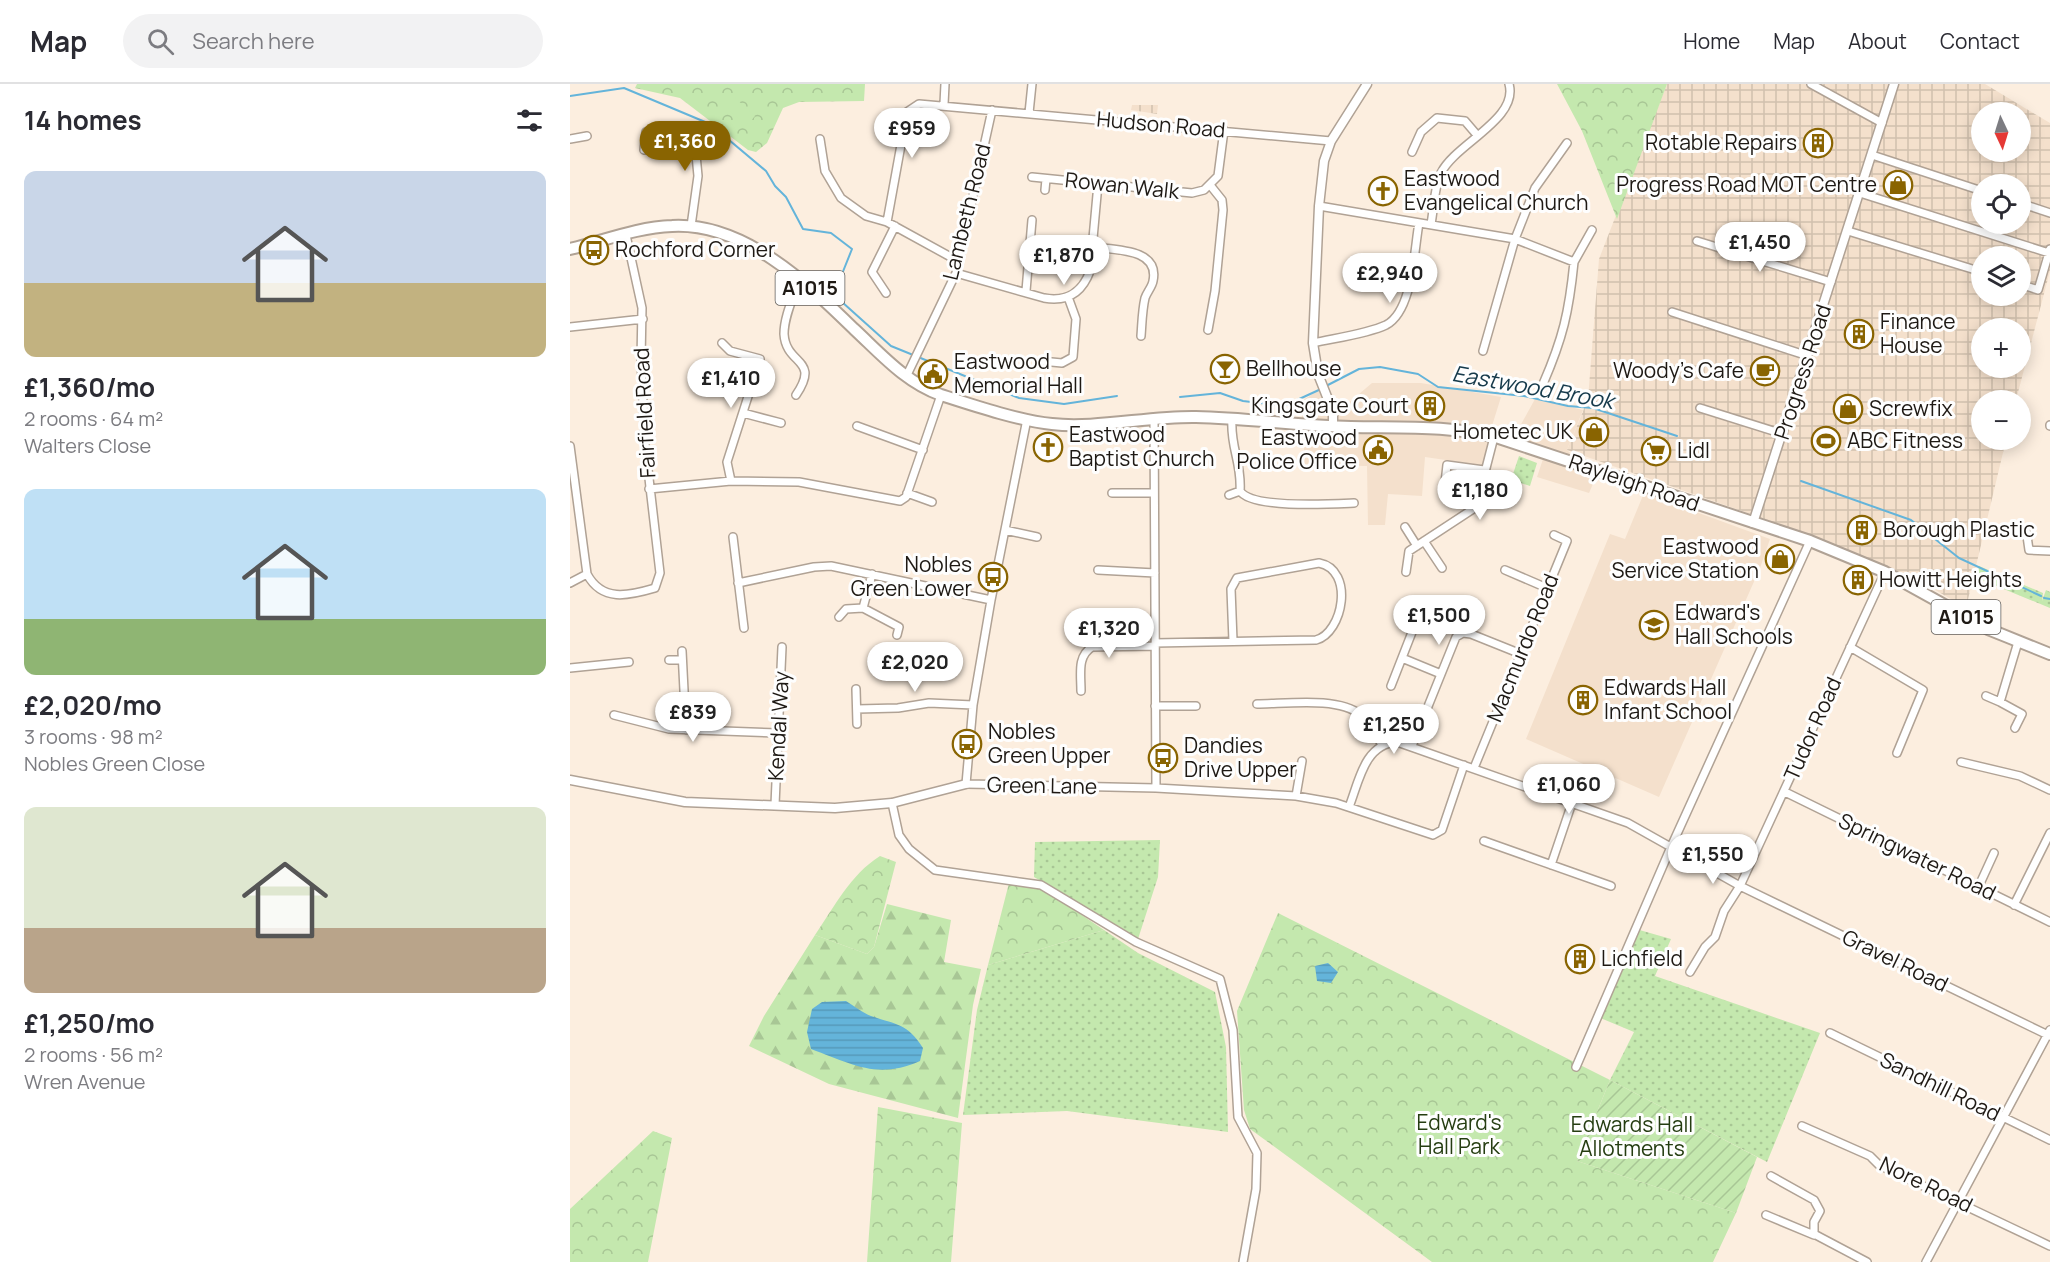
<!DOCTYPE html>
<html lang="en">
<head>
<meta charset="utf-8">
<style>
  body { margin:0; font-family:Manrope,sans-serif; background:#f2f2f3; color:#2b2b33; height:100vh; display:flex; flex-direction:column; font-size:22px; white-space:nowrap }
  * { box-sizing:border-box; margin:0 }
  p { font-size:20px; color:#7c7c81 }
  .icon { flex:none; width:33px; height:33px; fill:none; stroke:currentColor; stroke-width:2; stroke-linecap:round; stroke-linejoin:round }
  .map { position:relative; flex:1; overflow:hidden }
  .sheet { display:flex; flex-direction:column; background:#fff; width:570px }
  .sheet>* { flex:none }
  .needle { width:39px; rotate:176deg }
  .fabs { position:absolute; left:1401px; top:18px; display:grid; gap:12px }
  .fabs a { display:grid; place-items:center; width:60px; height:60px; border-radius:50%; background:#fff; box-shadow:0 3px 15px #0003; font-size:30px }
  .price { position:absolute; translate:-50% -51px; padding:0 14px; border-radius:21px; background:#fff; color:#222; font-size:20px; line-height:39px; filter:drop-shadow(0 2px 3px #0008) }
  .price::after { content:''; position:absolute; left:50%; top:36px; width:18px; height:14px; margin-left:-9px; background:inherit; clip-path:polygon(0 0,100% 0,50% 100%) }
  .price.selected { background:#896401; color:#fff }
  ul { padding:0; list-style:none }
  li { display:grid; align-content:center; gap:12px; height:318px; padding:0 24px }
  li span { display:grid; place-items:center; height:186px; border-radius:12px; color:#555 }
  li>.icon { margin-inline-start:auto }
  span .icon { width:108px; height:108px; fill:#fffc; stroke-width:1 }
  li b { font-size:26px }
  h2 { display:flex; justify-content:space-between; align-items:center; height:72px; padding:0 24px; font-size:26px }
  header { display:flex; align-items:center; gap:36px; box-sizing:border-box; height:84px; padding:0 30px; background:#fff; border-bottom:2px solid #e1e1e2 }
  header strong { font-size:28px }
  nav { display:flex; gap:33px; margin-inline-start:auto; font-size:21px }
  .search { width:420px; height:54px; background:#f2f2f3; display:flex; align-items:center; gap:15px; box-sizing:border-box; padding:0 21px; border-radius:33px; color:#7c7c81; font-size:22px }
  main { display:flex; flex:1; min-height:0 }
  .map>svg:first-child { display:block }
</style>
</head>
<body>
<header>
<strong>Map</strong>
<div class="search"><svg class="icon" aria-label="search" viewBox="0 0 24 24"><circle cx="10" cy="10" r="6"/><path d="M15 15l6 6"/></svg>Search here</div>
<nav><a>Home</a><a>Map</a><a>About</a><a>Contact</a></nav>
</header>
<main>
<section class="sheet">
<h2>14 homes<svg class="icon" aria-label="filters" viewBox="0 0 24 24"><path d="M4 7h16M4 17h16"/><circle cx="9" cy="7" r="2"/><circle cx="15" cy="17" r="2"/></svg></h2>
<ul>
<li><span style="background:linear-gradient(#c9d6e8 60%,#c2b280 0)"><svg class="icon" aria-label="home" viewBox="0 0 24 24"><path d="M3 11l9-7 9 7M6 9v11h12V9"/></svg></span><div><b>£1,360/mo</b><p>2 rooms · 64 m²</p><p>Walters Close</p></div></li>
<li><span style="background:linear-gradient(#bfe0f5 70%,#8fb573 0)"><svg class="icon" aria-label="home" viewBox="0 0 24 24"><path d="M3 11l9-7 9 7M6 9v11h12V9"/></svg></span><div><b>£2,020/mo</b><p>3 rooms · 98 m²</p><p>Nobles Green Close</p></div></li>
<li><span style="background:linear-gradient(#dfe7d0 65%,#b9a48a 0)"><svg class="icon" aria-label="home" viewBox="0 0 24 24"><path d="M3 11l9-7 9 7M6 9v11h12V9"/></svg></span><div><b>£1,250/mo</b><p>2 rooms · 56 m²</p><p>Wren Avenue</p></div></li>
</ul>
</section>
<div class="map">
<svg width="1480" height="1178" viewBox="0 0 1480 1178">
  <defs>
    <pattern id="industrial-grid" width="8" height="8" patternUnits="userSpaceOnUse" patternTransform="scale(1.5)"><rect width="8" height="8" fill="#f4e0cc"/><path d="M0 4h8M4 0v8" fill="none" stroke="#d1c0ae"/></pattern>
    <pattern id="grass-dots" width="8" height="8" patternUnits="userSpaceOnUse" patternTransform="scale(1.5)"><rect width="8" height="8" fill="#c4e8ae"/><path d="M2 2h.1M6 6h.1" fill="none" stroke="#a8c695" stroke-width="1.8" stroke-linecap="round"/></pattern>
    <pattern id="forest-firs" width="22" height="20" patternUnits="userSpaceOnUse" patternTransform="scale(1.5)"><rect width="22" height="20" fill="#c4e8ae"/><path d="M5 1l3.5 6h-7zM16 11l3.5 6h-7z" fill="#a8c695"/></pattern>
    <pattern id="park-crowns" width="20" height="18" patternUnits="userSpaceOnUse" patternTransform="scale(1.5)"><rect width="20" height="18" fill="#c4e8ae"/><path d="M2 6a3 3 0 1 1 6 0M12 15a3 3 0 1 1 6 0" fill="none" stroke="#a8c695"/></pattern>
    <pattern id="garden-furrows" width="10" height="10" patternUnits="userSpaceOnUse" patternTransform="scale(1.5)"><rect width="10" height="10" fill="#c4e8ae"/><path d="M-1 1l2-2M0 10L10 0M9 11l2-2" fill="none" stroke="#a8c695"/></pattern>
    <pattern id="water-rules" width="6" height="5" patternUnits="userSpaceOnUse" patternTransform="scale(1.5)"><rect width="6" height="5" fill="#64b4da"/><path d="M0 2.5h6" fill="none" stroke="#569aba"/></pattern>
  </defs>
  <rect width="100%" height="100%" fill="#fceedf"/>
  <path fill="#f4e0cc" d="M802 299H851L931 313 921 345 944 353 965 315 1013 326 997 366 1026 393 1019 409 967 393 973 375 923 358 917 382 855 373 852 412 818 410 815 441H798L797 382 733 381 735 346 729 319 750 305 776 321Z
    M1074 409 1200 455 1190 484 1089 713 956 655 1040 450 1055 455Z"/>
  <path fill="url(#industrial-grid)" fill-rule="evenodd" d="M1097 0H1415L1480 39V187L1446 316H1412V356H1436L1396 524 1345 494 1192 434 997 366 1018 315 1029 175ZM1412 28H1450V68H1412ZM1412 100H1450V140H1412ZM1412 172H1450V212H1412ZM1412 244H1450V284H1412Z
    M562 21H588L587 30 561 26Z"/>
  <path fill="url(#grass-dots)" d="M949 372 967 379 960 402 941 396Z
    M1409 482 1473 509 1472 517 1476 506 1480 508V524L1407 494Z
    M590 756 588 793 568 855 464 793 465 758Z
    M1066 845 1101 855 1085 892 1250 949 1197 1078 1040 996 1064 948 1028 933Z
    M534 846 568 869 645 908 656 963 658 1048 497 1027 393 1031 407 926 418 881Z"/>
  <path fill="url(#forest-firs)" d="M317 820 381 836 374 878 411 885 403 921 388 1034 259 1000 179 962 194 932 245 851 297 870 304 863Z"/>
  <path fill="url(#park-crowns)" d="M67 0H295L294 17 229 18 213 24 197 59 186 68 178 66 110 14 65 4Z
    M987 0H1097L1047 135 1012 47Z
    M310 772 326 778 304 863 297 870 245 851C265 822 280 791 310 772Z
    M439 799 470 803 534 846 418 881Z
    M708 829 1040 996 1007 1077 1166 1129 1143 1178H862L680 1045 674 1026 667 927Z
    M308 1023 392 1039 381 1178H297Z
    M83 1047 102 1054 78 1178H0V1125Z"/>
  <path fill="url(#garden-furrows)" d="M1040 996 1187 1073 1166 1129 1007 1077Z"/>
  <path fill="#c4e8ae" d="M163 12 185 32 176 42 154 21Z"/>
  <path fill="url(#water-rules)" d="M758 879 768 888 761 899 747 897 745 882Z
    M276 917C284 922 293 929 301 932 327 941 337 939 353 964L350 977C307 996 282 980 241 965L237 948 242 925 252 918Z"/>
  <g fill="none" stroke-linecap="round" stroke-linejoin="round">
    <path stroke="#64b4da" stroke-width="2" d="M0 12 54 4 140 40 196 87 205 102 216 113 233 145 261 149 282 165 270 195 272 218 321 262 449 314 494 320 547 312
      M756 302 789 285 810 283 848 290 868 303 954 312 998 322 1023 324 1107 352
      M610 313 650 309 673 317 714 322 751 305
      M1231 397 1341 436 1389 474 1471 512
      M1474 514 1480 515"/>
    <g stroke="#b0a295" stroke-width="10">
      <path id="minor" d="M1241 0 1312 39
        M374 20 375 0
        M459 29 462 0
        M0 55 17 52
        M75 55 111 58 126 71 128 92 121 142
        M250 55 255 87 271 114 296 132 317 138 388 177
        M74 66 76 48
        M842 68 851 48 867 34 895 37 907 51
        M1302 71 1412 107
        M462 93 622 109 634 106 648 92 654 46
        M475 106 476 95
        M1290 109 1479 169
        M1450 119 1480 129
        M749 122 945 155 1004 178C999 228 993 254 973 300
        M317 138 337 28 349 20 761 57
        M861 140C864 124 864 103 871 89 885 60 949 35 939 0
        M1278 147 1412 188
        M1127 157 1261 198
        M523 163C544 166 590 164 583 197 582 203 577 208 575 214 572 227 572 240 571 252
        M1004 178 1022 146
        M386 189 474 214C497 218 512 209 520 187L528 100
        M1450 200 1468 206 1480 165
        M456 207 462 136
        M316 209 302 188 325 142
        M1102 228 1238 272
        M0 243 73 235
        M638 246 645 207 653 126 652 116 640 101
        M152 259 160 267 190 275 157 378 161 397
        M743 259C765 254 797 250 816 241 843 227 844 166 849 139
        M913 267 945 155 965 104 997 59
        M471 277 492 279 503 273 506 235 498 213
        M336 293 386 189 422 26
        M226 311C251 274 216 282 214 250 214 232 224 212 229 196
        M1130 324 1213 350
        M173 329 211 339
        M584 334 586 704
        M457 335 421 516 403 621 396 700 586 704 726 712 766 719 863 751 872 746 894 681
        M662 335C660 364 672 378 670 407 682 425 762 420 784 419
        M1480 341V342
        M287 342 353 366
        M0 362 17 490C32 518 58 512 85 504L90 489 75 360 71 276 72 224 56 151
        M79 405 161 397 229 398 330 417 336 413 371 311
        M874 408 877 381 914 386
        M337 409 362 418
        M542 409H584
        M659 411 670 407
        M835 443 847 462
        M1456 445 1459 466 1480 467
        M435 446 467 453
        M163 453 174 544
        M854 457 872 484
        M528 486 585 489
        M935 486 977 504
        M836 488 839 467 906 423 924 353
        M1315 488 1170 802 1480 952
        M302 490 293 524 329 543 327 551
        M0 499 17 490
        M168 499 244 483 261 482 421 516
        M269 533 276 525 293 524
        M585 559 746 556C773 549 785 486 749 479L667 494 661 505 663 557
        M1280 563 1353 606 1327 669
        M112 567 116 646
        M832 574 871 590
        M99 576H112
        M0 584 59 578
        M821 602 846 538
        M286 605 287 640
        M511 607C511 590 507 572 522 563L585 562
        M1416 612 1430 618
        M687 620C715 620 768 612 791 631 801 638 806 651 812 661
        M585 622H626
        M287 625 328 624 359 619 403 621
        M44 631 99 645 208 649
        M1445 644 1452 630 1430 618 1448 558
        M842 662 886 553 893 549 901 550 951 570
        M1391 678 1450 692 1480 706
        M904 684 997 457 984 451
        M1215 708 1480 838
        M726 712 732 677
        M322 719 329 751 339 765 365 786 471 801 566 858 650 895 663 946 668 1033 687 1069 686 1105 673 1178
        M205 721 212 563
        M779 723C789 698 794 660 827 658L1058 739 1170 802 1154 827 1145 853 1135 863 1120 888
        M914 757 1041 802
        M981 781 1002 719
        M1408 804 1424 769
        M1444 821 1480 749
        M1260 949 1480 1056
        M1006 983 1101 763 1240 457
        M1232 1042 1300 1072 1309 1081 1480 1162
        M1201 1092 1244 1116 1250 1127 1244 1138V1150L1297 1178
        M1196 1131 1244 1151
        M1356 1178 1480 946"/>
    </g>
    <g stroke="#b0a295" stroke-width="11">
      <path id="tertiary" d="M763 342V328L748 290 743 259 749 122 754 77 761 57 797 0
        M1183 439 1324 0
        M0 696 115 718 265 724 322 719 396 700"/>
    </g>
    <g stroke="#b0a295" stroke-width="14">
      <path id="primary" d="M0 165C33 157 68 143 102 142 173 138 237 199 284 245 311 270 335 298 371 311 402 321 450 337 482 340 525 345 580 332 626 333 678 334 729 342 781 343 831 344 880 341 929 354L1240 457 1315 488 1418 545 1480 570"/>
    </g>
    <use href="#minor" stroke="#fff" stroke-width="7"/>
    <use href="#tertiary" stroke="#fff" stroke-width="8"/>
    <use href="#primary" stroke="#fff" stroke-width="10"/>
  </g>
  <defs>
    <g id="building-ring" transform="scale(1.5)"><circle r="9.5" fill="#fefefe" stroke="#896401" stroke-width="1.5"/><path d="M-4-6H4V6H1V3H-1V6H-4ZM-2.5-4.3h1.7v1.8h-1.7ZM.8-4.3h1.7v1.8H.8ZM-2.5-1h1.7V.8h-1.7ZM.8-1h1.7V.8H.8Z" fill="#896401"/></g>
    <g id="shop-ring" transform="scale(1.5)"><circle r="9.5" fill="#fefefe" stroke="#896401" stroke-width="1.5"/><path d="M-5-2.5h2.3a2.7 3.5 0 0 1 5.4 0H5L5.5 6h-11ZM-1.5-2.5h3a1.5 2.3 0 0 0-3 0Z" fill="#896401"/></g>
    <g id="church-ring" transform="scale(1.5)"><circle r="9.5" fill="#fefefe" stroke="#896401" stroke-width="1.5"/><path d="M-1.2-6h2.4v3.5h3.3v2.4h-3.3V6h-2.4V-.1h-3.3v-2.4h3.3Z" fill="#896401"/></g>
    <g id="bus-ring" transform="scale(1.5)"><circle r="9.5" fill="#fefefe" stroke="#896401" stroke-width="1.5"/><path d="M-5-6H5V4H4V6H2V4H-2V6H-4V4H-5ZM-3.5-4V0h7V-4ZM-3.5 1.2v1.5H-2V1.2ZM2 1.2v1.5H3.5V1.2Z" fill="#896401"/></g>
    <g id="bar-ring" transform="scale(1.5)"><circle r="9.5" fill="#fefefe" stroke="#896401" stroke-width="1.5"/><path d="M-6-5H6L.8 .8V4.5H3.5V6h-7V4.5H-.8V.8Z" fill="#896401"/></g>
    <g id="cafe-ring" transform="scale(1.5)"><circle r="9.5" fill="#fefefe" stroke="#896401" stroke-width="1.5"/><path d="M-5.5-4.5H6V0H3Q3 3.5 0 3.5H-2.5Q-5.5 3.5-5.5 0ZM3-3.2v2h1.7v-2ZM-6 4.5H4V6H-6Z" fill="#896401"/></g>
    <g id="civic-ring" transform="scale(1.5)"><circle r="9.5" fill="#fefefe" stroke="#896401" stroke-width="1.5"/><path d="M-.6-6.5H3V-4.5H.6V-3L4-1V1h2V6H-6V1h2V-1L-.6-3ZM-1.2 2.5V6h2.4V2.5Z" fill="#896401"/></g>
    <g id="stadium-ring" transform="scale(1.5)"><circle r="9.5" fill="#fefefe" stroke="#896401" stroke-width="1.5"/><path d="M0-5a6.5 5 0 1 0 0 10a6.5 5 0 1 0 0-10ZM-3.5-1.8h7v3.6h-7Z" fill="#896401"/></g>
    <g id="supermarket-ring" transform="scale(1.5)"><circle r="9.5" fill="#fefefe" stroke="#896401" stroke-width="1.5"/><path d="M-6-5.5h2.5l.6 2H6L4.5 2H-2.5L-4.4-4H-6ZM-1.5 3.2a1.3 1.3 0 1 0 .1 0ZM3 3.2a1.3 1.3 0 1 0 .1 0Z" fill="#896401"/></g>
    <g id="school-ring" transform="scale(1.5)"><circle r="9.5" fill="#fefefe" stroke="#896401" stroke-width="1.5"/><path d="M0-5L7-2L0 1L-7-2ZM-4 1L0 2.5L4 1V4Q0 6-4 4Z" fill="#896401"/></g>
  </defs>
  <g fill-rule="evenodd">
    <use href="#building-ring" x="1248" y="59"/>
    <use href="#shop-ring" x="1328" y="101"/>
    <use href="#church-ring" x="813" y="107"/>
    <use href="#bus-ring" x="24" y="166"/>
    <use href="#building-ring" x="1289" y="250"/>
    <use href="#bar-ring" x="655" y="285"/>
    <use href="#cafe-ring" x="1195" y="287"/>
    <use href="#civic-ring" x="363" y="290"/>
    <use href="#building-ring" x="860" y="322"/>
    <use href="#shop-ring" x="1278" y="325"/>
    <use href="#shop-ring" x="1024" y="348"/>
    <use href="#stadium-ring" x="1256" y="357"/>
    <use href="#church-ring" x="478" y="363"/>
    <use href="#civic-ring" x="808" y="366"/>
    <use href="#supermarket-ring" x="1086" y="367"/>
    <use href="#building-ring" x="1292" y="446"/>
    <use href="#shop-ring" x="1210" y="475"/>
    <use href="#bus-ring" x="423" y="493"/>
    <use href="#building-ring" x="1288" y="496"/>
    <use href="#school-ring" x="1084" y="541"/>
    <use href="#building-ring" x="1013" y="616"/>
    <use href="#bus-ring" x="397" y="660"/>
    <use href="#bus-ring" x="593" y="674"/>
    <use href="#building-ring" x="1010" y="875"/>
  </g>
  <g text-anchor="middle" stroke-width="6" stroke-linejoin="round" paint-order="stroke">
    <g fill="#fefefe" stroke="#615e5a" stroke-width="1.5">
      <rect x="205.5" y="187" width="69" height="34" rx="4.5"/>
      <rect x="1361.5" y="516" width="69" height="34" rx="4.5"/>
    </g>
    <g font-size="20" font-weight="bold" fill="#1e1914">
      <text x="240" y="211">A1015</text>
      <text x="1396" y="540">A1015</text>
    </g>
    <g font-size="21" fill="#1e1914" stroke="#fefefe">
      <text transform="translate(591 41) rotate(5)" y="7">Hudson Road</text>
      <text transform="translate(552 102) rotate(6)" y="7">Rowan Walk</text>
      <text transform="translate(397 128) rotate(-76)" y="7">Lambeth Road</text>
      <text transform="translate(1233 288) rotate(-72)" y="7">Progress Road</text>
      <text transform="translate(75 329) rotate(-93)" y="7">Fairfield Road</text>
      <text transform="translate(1064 399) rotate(19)" y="7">Rayleigh Road</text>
      <text transform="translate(953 564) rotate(-68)" y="7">Macmurdo Road</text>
      <text transform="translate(209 642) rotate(-87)" y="7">Kendal Way</text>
      <text transform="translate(1243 645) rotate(-66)" y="7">Tudor Road</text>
      <text transform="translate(472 702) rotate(1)" y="7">Green Lane</text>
      <text transform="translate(1347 773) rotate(26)" y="7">Springwater Road</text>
      <text transform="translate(1325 877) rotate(26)" y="7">Gravel Road</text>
      <text transform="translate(1370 1003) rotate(26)" y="7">Sandhill Road</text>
      <text transform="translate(1356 1101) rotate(26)" y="7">Nore Road</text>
    </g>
    <g font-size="21" fill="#1e1914" stroke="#fefefe" text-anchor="start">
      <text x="1227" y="66" text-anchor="end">Rotable Repairs</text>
      <text x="834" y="102">Eastwood<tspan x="834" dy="24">Evangelical Church</tspan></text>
      <text x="1307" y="108" text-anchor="end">Progress Road MOT Centre</text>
      <text x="45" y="173">Rochford Corner</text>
      <text x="1310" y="245">Finance<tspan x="1310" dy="24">House</tspan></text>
      <text x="384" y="285">Eastwood<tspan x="384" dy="24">Memorial Hall</tspan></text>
      <text x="676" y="292">Bellhouse</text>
      <text x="1174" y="294" text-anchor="end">Woody's Cafe</text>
      <text x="839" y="329" text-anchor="end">Kingsgate Court</text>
      <text x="1299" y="332">Screwfix</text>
      <text x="1003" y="355" text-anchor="end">Hometec UK</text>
      <text x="499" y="358">Eastwood<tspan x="499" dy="24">Baptist Church</tspan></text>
      <text x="787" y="361" text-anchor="end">Eastwood<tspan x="787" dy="24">Police Office</tspan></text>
      <text x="1277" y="364">ABC Fitness</text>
      <text x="1107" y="374">Lidl</text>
      <text x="1313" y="453">Borough Plastic</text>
      <text x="1189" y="470" text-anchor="end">Eastwood<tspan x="1189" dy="24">Service Station</tspan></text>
      <text x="402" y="488" text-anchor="end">Nobles<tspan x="402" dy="24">Green Lower</tspan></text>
      <text x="1309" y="503">Howitt Heights</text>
      <text x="1105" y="536">Edward's<tspan x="1105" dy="24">Hall Schools</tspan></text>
      <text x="1034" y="611">Edwards Hall<tspan x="1034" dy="24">Infant School</tspan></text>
      <text x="418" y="655">Nobles<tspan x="418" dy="24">Green Upper</tspan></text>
      <text x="614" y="669">Dandies<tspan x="614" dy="24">Drive Upper</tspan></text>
      <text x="1031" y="882">Lichfield</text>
    </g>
    <g font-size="21" fill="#253d11" stroke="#fefefe">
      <text x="889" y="1046">Edward's<tspan x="889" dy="24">Hall Park</tspan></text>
      <text x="1062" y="1048">Edwards Hall<tspan x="1062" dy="24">Allotments</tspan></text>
    </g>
    <g font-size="22" font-style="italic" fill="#163a4b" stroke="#fefefe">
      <text transform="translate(963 303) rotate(10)" y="8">Eastwood Brook</text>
    </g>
  </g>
</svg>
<div class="fabs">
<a><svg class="needle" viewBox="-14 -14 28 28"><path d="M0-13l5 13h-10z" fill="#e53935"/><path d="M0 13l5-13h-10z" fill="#7c7c81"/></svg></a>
<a><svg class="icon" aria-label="locate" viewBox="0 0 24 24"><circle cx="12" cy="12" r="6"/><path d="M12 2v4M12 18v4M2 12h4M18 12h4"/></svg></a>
<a><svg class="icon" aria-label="layers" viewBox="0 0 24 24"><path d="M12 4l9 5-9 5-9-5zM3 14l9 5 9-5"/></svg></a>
<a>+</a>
<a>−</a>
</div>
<b class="price" style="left:342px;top:75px">£959</b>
<b class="price selected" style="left:115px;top:88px">£1,360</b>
<b class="price" style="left:1190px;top:189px">£1,450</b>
<b class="price" style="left:494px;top:202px">£1,870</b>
<b class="price" style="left:820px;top:220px">£2,940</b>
<b class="price" style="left:161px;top:325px">£1,410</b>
<b class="price" style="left:910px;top:437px">£1,180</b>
<b class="price" style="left:869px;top:562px">£1,500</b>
<b class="price" style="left:539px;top:575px">£1,320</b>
<b class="price" style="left:345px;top:609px">£2,020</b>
<b class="price" style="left:123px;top:659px">£839</b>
<b class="price" style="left:824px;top:671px">£1,250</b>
<b class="price" style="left:999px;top:731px">£1,060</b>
<b class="price" style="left:1143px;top:801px">£1,550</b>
</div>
</main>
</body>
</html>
